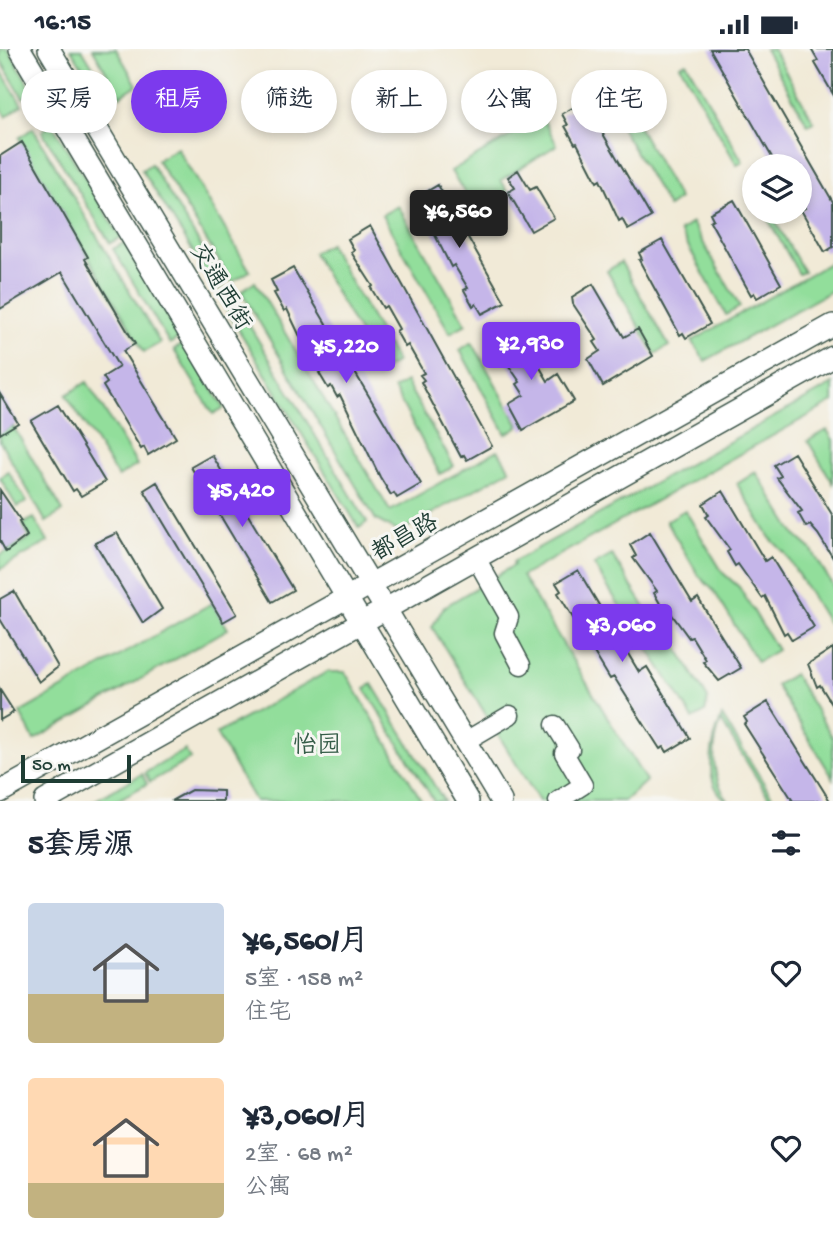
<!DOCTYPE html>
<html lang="zh">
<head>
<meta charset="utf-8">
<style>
  body { margin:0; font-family:"Gochi Hand","LXGW WenKai TC",sans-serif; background:#f2f2f3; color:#1f2937; height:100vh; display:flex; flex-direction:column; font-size:26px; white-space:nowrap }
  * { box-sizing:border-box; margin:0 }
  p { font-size:23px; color:#747a83 }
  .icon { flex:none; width:38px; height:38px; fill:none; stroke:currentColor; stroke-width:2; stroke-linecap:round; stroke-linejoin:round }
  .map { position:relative; height:752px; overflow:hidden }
  .panel { display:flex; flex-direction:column; background:#fff; flex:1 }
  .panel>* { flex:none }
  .guide { position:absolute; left:21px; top:21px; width:791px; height:63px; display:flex; gap:14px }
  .fabs { position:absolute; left:742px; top:105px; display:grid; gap:14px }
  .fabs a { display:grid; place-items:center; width:70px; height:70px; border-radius:50%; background:#fff; box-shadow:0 4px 10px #0003; font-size:35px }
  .scale { position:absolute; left:21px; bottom:18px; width:110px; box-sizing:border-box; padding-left:7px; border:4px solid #1f3d34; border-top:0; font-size:19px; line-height:24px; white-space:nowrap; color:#1f3d34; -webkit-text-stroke:5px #f6f6f2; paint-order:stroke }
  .price { position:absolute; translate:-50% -60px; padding:0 16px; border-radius:7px; background:#7c3aed; color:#fff; font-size:23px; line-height:46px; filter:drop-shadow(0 2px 4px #0008) }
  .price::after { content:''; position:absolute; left:50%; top:42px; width:21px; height:16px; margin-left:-10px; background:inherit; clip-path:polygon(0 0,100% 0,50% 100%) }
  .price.selected { background:#222; color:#fff }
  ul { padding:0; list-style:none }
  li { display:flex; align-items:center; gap:21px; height:175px; padding:0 28px }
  li span { display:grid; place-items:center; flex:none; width:196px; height:140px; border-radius:7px; color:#555 }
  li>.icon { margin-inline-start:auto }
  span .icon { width:84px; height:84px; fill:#fffc; stroke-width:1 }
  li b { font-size:30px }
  h2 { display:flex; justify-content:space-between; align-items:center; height:84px; padding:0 28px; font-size:30px }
  .tag { padding:0 24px; border-radius:32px; background:#fff; box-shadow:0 4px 10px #0003; font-size:24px; line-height:63px }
  .tag.selected { background:#7c3aed; color:#fff }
  .status { display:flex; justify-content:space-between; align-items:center; height:49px; padding:0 35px; background:#fff; direction:ltr }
  .status svg { height:19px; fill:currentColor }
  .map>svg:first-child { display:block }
</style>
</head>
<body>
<div class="status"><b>16:15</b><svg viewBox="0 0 49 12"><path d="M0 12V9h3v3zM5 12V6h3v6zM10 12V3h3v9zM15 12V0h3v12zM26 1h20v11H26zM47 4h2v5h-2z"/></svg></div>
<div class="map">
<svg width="833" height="752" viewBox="0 0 833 752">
  <rect width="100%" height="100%" fill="#f6f6f2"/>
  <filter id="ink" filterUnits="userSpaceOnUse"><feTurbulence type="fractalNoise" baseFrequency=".0143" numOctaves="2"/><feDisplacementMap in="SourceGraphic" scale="14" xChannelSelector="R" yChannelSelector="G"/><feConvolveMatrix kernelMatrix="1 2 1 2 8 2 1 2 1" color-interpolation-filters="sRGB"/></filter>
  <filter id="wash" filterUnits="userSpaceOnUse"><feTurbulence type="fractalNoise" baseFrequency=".00686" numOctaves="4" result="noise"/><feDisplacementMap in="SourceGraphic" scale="28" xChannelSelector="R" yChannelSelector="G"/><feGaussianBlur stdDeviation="1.57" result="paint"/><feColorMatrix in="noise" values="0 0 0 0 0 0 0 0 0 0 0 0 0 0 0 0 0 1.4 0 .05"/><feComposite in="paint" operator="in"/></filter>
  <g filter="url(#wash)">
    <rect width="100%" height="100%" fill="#f1ead7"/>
    <path fill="#92de9b" stroke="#588e68" stroke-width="2" d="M0 0H8L33 43 23 49 0 10Z
      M71 0H82L114 52 106 57Z
      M93 0H116L137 36 120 47Z
      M765 0H773L814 73 808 76Z
      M686 13 743 113 737 116 680 16Z
      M0 20 22 56 6 68 0 57Z
      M623 50 679 150 668 158 609 58Z
      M542 68 557 96 501 131 508 143 476 162 451 122Z
      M52 75 121 189 110 194 42 82Z
      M33 79 160 294 144 303 19 89Z
      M177 99 250 222 232 233 157 111Z
      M151 115 225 236 217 241 142 121Z
      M398 157 466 275 450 284 382 166Z
      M764 163H770L804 223 799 225Z
      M692 174 740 258 726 266 680 182Z
      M124 194 180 288 170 295 113 200Z
      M329 195 397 313 381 322 313 204Z
      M833 212V241L705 312 692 292Z
      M621 213 669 297 655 305 607 222Z
      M255 233 390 462 498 401 510 421 399 483 376 471 241 242Z
      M233 249 367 473 359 479 223 255Z
      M472 293 519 377 506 385 460 301Z
      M184 294 224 359 213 365 174 301Z
      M87 333 137 416 118 428 66 346Z
      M406 333 454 417 440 425 394 340Z
      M833 335V353L522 527 646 732 624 752H539L432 578 444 558 514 516 513 513Z
      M13 377 63 462 46 473 0 392V385Z
      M827 381 833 391V434L808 392Z
      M8 422 27 453 17 458 0 429Z
      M756 423 795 486 811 500 833 537V572L828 575 785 504 770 489 737 435Z
      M685 461 723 524 739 538 777 601 757 613 714 542 699 527 666 472Z
      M34 469 48 493 0 520V506L30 489 23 475Z
      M612 506 659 581 675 595 708 650 705 663 693 670C661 617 626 569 594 516Z
      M212 554 228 580 34 691 20 664Z
      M327 623H345L422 752H255L216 685Z
      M794 625 833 689V729L776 636Z
      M372 635 444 752H434L365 640Z
      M722 667 775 752H771L721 672C711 699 711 728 728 752 701 736 712 690 722 667Z
      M185 701 190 710 150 733 145 724Z
      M142 725 147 735 116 752H94Z"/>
    <g id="blocks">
      <path fill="#c5b6e9" d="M710 0H745L833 153V198L825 203 801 161 805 159 800 149V117H777Z
        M811 0H833V45L815 14 818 12Z
        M584 52 651 168 628 181 622 170 619 172 600 131 597 133 577 94 575 95 565 77 568 76 562 65Z
        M22 93 88 208 85 210 135 295 123 302 176 389 148 406 144 398 141 400 103 337 107 334 103 328 119 318 62 223 0 260V107Z
        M518 121 530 141 536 138 554 169 531 182 508 143 515 139 508 128Z
        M438 136 505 253 482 265 476 255 473 257 464 241 468 239 454 216 451 218 431 178 429 179 419 162 422 160 416 149Z
        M734 151 781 235 757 249 754 244 751 246 710 172 713 170 710 164Z
        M370 177 492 397 467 411 464 406 461 408 421 333 424 331 420 326 424 324 408 296 405 298 396 282 399 280 386 257 383 259 371 239 373 237 351 203 354 201 348 190Z
        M662 191 710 275 686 289 683 284 680 286 639 211 642 210 639 204Z
        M293 219 421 435 397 449 394 444 391 446 380 428 340 346 337 348 331 337 328 339 319 324 323 322 309 298 306 300 287 260 284 262 274 244 277 243 271 231Z
        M593 235 624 288 638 280 653 307 603 337 588 310 600 302 594 293 597 291 573 255 572 248Z
        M516 278 548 332 558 325 574 352 523 381 509 355 524 346 517 335 520 333 496 298 498 296 495 290Z
        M0 345 18 374 0 385Z
        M58 356 105 433 81 447 76 440 73 442 31 372Z
        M794 404 833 467V509L818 485 810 476 806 478 798 464 802 462 777 429 781 427 774 416Z
        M212 406 293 541 272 553 191 418Z
        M157 433 237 565 223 573 144 441Z
        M0 441 21 472 19 473 27 487 6 503 0 492Z
        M723 442 765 512 771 508 814 578 792 591 787 583 784 585 765 547 762 549 738 515 735 517 727 503 730 501 706 468 709 466 703 455Z
        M650 483 692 553 698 549 741 619 719 632 703 613 706 611 692 588 689 589 665 556 662 558 654 544 657 542 633 509 636 507 630 496Z
        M117 484 162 560 143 574 95 494Z
        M578 521 639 623 647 618 690 689 667 703 664 698 660 700 614 628 610 630 558 544 561 542 556 534Z
        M14 542 58 618 39 633 0 570V550Z
        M833 599V657L820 636 817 638 808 615Z
        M0 641 14 663 0 671Z
        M768 653 830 752H793L744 675 747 673 744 668Z
        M191 741 223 742V752H171Z"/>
    </g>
  </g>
  <g filter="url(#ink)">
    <use href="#blocks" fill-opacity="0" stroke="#3e574c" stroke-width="2"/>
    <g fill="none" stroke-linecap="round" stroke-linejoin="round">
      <g stroke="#3e574c" stroke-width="21">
        <path id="minor" d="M476 509 509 568 504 584 521 616
          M555 676 570 700 564 704 583 736 558 752
          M464 693 510 666"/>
      </g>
      <g stroke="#3e574c" stroke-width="24">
        <path id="major" d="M20 0 468 752
          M49 0 501 752
          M0 743 833 276
          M45 752 833 308"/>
      </g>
      <use href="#minor" stroke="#fff" stroke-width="18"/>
      <use href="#major" stroke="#fff" stroke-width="21"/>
    </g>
  </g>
  <g text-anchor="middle" stroke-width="6" stroke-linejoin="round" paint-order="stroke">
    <g font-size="24" fill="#1f3d34" stroke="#f6f6f2">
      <text transform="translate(222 237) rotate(59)" y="8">交通西街</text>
      <text transform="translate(404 487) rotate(-29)" y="8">都昌路</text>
    </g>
    <g font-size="24" fill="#365d49" stroke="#f6f6f2">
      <text x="317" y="703">怡园</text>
    </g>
  </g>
</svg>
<div class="fabs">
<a><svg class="icon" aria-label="layers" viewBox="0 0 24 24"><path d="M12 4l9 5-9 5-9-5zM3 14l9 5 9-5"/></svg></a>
</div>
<div class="scale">50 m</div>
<b class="price selected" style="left:459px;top:201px">¥6,560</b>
<b class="price" style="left:531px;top:333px">¥2,930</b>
<b class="price" style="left:346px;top:336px">¥5,220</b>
<b class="price" style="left:242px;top:480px">¥5,420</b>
<b class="price" style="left:622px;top:615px">¥3,060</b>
<div class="guide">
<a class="tag">买房</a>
<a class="tag selected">租房</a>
<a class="tag">筛选</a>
<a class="tag">新上</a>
<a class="tag">公寓</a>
<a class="tag">住宅</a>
</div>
</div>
<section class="panel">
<h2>5套房源<svg class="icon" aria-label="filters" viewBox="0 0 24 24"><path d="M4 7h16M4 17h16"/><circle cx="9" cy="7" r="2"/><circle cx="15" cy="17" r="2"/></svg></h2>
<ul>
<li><span style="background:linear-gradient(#c9d6e8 65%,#c2b280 0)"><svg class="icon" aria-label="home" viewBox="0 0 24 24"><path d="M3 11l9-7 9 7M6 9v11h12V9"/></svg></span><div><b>¥6,560/月</b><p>5室 · 158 m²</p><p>住宅</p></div><svg class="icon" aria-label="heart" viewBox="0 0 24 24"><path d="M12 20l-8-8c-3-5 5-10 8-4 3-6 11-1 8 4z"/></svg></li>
<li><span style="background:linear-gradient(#ffd9b3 75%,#c2b280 0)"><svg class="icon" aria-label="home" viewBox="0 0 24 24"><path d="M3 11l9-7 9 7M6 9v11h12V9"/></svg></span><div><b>¥3,060/月</b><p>2室 · 68 m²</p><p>公寓</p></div><svg class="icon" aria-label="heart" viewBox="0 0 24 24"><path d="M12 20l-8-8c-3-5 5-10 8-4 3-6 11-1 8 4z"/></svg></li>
</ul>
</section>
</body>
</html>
